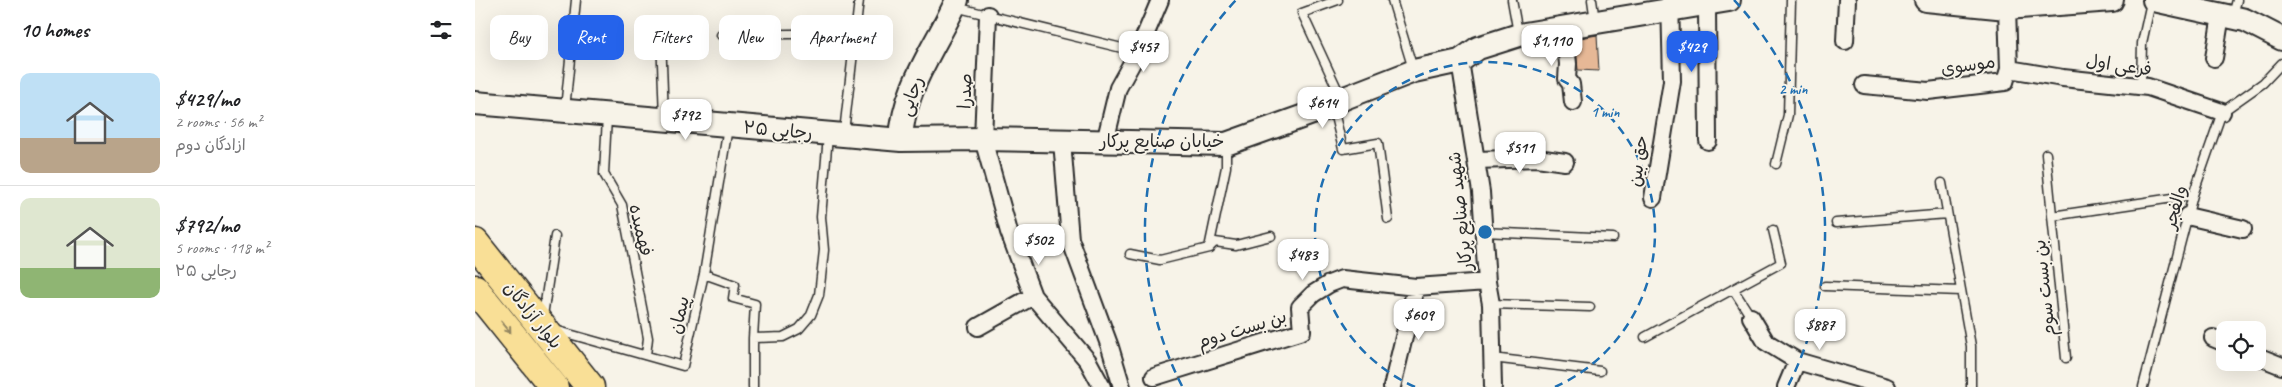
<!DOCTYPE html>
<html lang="en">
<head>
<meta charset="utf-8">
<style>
  body { margin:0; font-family:Caveat,"Playpen Sans Arabic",sans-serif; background:#f2f2f2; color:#202124; height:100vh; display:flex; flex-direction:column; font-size:19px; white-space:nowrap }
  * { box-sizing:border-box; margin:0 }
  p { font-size:16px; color:#757577 }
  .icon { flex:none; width:28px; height:28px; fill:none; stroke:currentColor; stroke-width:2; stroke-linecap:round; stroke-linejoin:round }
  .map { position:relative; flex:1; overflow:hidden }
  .details { display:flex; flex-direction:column; background:#fff; width:475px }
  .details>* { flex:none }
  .guide { position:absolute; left:15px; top:15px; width:475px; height:45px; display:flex; gap:10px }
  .controls { position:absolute; left:1741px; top:321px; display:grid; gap:10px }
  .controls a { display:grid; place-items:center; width:50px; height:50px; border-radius:10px; background:#fff; box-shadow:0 5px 20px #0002; font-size:25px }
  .price { position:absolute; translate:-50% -42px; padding:0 11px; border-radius:10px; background:#fff; color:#222; font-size:16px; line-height:32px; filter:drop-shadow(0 1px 2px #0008) }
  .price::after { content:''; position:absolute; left:50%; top:30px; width:15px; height:11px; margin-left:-8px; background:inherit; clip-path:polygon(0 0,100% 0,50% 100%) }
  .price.on { background:#2563eb; color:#fff }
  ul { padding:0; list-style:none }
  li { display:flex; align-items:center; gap:15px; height:125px; padding:0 20px }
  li+li { border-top:1px solid #e0e0e0 }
  li span { display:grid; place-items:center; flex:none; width:140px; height:100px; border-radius:10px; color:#555 }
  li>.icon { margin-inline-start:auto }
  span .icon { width:60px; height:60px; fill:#fffc; stroke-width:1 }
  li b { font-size:21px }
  h2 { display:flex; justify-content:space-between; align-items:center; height:60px; padding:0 20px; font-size:21px }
  .chip { padding:0 18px; border-radius:10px; background:#fff; box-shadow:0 5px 20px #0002; font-size:18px; line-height:45px }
  .chip.on { background:#2563eb; color:#fff }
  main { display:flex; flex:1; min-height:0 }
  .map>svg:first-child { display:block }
</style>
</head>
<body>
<main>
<section class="details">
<h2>10 homes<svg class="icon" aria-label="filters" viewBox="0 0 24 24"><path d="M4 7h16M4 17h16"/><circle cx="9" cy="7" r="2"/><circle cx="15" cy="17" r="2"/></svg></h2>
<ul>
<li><span style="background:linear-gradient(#bfe0f5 65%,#b9a48a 0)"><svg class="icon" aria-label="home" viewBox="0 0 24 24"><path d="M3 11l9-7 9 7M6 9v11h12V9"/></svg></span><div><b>$429/mo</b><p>2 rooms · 56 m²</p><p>ازادگان دوم</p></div></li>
<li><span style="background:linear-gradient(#dfe7d0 70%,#8fb573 0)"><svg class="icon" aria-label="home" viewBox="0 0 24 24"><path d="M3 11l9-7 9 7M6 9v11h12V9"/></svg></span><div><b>$792/mo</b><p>5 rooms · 118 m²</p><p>رجایی ۲۵</p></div></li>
</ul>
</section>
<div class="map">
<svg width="1807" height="387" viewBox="0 0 1807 387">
  <rect width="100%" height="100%" fill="#f7f3e8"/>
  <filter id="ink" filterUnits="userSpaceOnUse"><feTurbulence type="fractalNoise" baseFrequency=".02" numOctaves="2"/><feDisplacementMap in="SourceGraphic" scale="10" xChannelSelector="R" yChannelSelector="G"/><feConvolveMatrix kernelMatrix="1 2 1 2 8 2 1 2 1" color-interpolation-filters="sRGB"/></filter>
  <g filter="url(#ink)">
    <path fill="#e6b896" stroke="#2b2b2b" d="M1122 35 1124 71 1103 70 1100 39Z"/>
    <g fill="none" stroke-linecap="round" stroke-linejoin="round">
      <g stroke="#2b2b2b" stroke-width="11">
        <path id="lane" d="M863 0 827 13 866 97
          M917 0 938 69
          M1037 0 1043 33
          M1117 0 1120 21
          M480 7 663 52
          M1758 15 1762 0
          M246 35 381 33
          M186 36 189 118
          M1666 87 1667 43 1676 2
          M858 108 868 149 903 143 913 219
          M90 109 101 0
          M132 117 129 174 147 205 173 338 171 355
          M369 132 384 0
          M1571 154 1591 358
          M1301 164 1313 115 1316 0
          M1467 183 1496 346V387
          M1577 216 1718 195
          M1361 223 1472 214
          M1008 232 1138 238
          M734 248 751 167V146
          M655 254 685 260 734 248 740 242 761 245 796 236
          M229 274 260 285 258 298 280 304 278 338 308 337 324 329 336 315 344 295 349 250 346 217 353 136
          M1350 286 1486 291
          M1258 289 1276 317
          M1016 304 1115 307
          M68 316 80 236
          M80 330 208 366 229 274 253 127
          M1170 337 1306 263 1298 230
          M278 338V387
          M1017 358 1125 371
          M1668 387 1718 195 1747 112 1788 83 1807 63"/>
      </g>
      <g stroke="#2b2b2b" stroke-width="20">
        <path id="street" d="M1232 4 1233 141
          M513 15 508 139 534 232 558 296 613 361 627 387
          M1089 28 1093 64 1092 79 1096 84 1098 102
          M1370 41 1372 0
          M1739 58 1746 15
          M985 61 1006 192 1012 282 1016 304 1018 387
          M1534 69 1588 78 1673 87 1747 112
          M1389 85 1453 91 1530 82 1534 69 1532 8
          M587 141 595 239 635 347 647 387
          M630 142 643 88 663 52 685 0
          M1001 160 1062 158 1090 162
          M1178 198 1197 81 1195 0
          M1712 216 1768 229
          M1276 317 1291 342 1322 361 1412 387
          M503 327 558 296
          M1738 338 1750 343
          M1782 356 1807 366
          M679 377 827 331 825 307 838 294 854 284 867 279 941 287 1012 282
          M917 387 941 287
          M1311 387 1322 361"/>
      </g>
      <g stroke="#2b2b2b" stroke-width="26">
        <path id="secondary" d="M1451 0 1532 8 1637 0
          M1679 0 1770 20 1807 39
          M0 103 426 140 508 139 751 144 857 106 867 99 939 71 985 61 1003 48 1044 35 1254 0
          M426 140C428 87 461 47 482 0"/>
      </g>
      <g stroke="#2b2b2b" stroke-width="31">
        <path id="highway" d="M0 243 115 387
          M0 289 79 387"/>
      </g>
      <use href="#lane" stroke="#f7f3e8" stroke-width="8"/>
      <use href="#street" stroke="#f7f3e8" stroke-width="16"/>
      <use href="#secondary" stroke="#f7f3e8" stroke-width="22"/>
      <use href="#highway" stroke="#f9df96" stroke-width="28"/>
    </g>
    <defs><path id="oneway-shaft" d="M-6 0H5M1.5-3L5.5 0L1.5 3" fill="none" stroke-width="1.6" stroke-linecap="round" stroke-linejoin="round" transform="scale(1.25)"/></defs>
    <use stroke="#928560" href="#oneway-shaft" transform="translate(31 327) rotate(51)"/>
  </g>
  <g fill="none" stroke="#1f6fb2" stroke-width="2.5" stroke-dasharray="9 6">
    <path d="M940 387A170 170 0 1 1 1080 387"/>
    <path d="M707 386A340 340 0 0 1 761 0M1259 0A340 340 0 0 1 1313 386"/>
  </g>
  <g text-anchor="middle" stroke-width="4" stroke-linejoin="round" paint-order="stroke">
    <g font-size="18" fill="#2b2b2b" stroke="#f7f3e8">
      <text transform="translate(1493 65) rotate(-8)" y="6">موسوی</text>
      <text transform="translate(1644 65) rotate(8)" y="6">فرعی اول</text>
      <text transform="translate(490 91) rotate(-88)" y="6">صدرا</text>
      <text transform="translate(436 96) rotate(-71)" y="6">رجایی</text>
      <text transform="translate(303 130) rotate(5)" y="6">رجایی ۲۵</text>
      <text x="687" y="147">خیابان صنایع پرکار</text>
      <text transform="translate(1163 161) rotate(-82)" y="6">حق بین</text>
      <text transform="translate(1700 207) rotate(-74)" y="6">والفجر</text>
      <text transform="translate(985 211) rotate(-96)" y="6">شهید صنایع پرکار</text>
      <text transform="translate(166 230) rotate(77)" y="6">فهمیده</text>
      <text transform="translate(1569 288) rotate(-96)" y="6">بن بست سوم</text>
      <text transform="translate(58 315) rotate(51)" y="6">بلوار آزادگان</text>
      <text transform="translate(204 315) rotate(-77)" y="6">پیمان</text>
      <text transform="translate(767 329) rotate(-17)" y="6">بن بست دوم</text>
    </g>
  </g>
  <circle cx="1010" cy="232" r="8" fill="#1f6fb2" stroke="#f7f3e8" stroke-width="2.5"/>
  <g font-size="15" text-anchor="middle" font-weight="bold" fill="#1f6fb2" stroke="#f7f3e8" stroke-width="4" stroke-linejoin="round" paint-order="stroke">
    <text x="1318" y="94">2 min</text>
    <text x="1130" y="117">1 min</text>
  </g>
</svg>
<div class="controls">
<a><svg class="icon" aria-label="locate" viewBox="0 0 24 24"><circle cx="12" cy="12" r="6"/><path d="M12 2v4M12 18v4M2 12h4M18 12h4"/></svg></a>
</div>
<b class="price" style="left:1077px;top:67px">$1,110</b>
<b class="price" style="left:669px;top:73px">$457</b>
<b class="price on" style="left:1217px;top:73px">$429</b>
<b class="price" style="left:848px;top:129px">$614</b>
<b class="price" style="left:211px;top:141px">$792</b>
<b class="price" style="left:1045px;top:174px">$511</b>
<b class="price" style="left:564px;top:266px">$502</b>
<b class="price" style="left:828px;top:281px">$483</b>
<b class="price" style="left:944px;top:341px">$609</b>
<b class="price" style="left:1345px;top:351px">$887</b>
<div class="guide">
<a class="chip">Buy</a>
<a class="chip on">Rent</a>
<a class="chip">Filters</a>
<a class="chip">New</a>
<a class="chip">Apartment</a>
</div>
</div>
</main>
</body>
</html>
